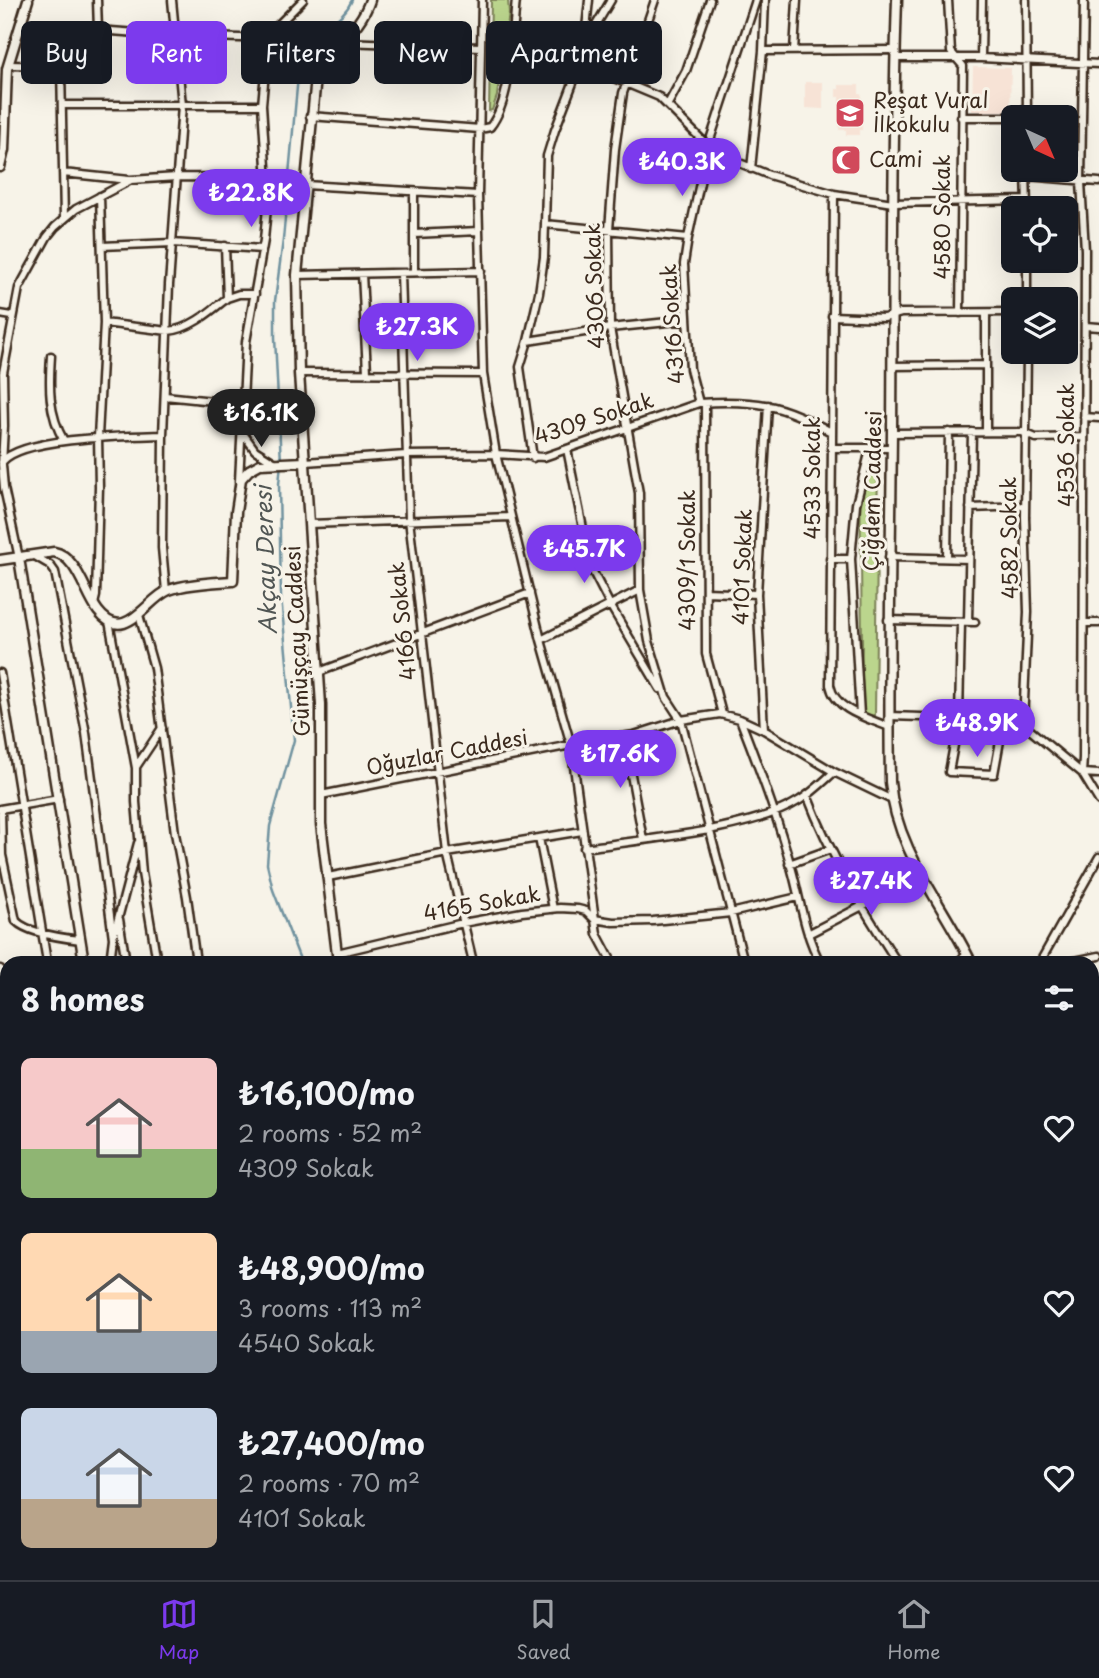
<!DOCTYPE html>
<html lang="en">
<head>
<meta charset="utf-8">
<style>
  body { margin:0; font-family:"Playpen Sans",sans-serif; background:#20242c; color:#f1f3f6; height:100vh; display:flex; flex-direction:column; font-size:26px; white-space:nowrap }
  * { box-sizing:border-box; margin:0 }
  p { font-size:23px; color:#9ea1a6 }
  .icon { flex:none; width:38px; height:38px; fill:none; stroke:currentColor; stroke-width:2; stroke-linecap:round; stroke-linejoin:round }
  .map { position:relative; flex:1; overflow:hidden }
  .details { position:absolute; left:0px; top:956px; width:1099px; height:625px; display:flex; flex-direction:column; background:#171b24; border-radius:21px 21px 0 0; box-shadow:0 7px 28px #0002 }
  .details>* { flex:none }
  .banner { position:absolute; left:21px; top:21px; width:700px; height:63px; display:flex; gap:14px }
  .needle { width:46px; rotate:136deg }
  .tools { position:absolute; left:1001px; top:105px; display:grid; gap:14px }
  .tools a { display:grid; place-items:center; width:77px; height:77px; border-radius:10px; background:#171b24; box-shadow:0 7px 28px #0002; font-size:35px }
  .price { position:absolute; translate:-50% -60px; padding:0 16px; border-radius:24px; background:#7c3aed; color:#fff; font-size:23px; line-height:46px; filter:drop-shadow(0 2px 4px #0008) }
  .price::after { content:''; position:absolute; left:50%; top:42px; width:21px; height:16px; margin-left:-10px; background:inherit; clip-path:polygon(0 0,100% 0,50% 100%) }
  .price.on { background:#222; color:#fff }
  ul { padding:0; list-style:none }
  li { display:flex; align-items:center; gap:21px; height:175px; padding:0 21px }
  li span { display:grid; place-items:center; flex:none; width:196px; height:140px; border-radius:10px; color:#555 }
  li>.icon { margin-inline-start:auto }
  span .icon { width:84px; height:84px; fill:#fffc; stroke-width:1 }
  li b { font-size:30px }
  h2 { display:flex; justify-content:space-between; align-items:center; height:84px; padding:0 21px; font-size:30px }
  .chip { padding:0 24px; border-radius:10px; background:#171b24; box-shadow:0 7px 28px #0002; font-size:24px; line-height:63px }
  .chip.on { background:#7c3aed; color:#fff }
  .tabs { display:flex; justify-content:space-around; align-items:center; height:98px; border-top:2px solid #363941; background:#171b24; font-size:19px; color:#9ea1a6 }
  .tabs a { display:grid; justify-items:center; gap:4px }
  .tabs .on { color:#7c3aed }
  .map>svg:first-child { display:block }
</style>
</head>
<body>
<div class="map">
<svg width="1099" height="1580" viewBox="0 0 1099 1580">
  <rect width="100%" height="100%" fill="#f7f3e8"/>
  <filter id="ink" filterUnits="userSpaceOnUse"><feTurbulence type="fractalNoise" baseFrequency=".0143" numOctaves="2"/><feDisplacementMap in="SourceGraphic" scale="14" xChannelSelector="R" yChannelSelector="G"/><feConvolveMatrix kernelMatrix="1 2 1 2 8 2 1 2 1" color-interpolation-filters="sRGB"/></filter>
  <g filter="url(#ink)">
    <path fill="#f7e3d6" d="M973 67 1011 68 1010 111H972Z
      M805 82H823V109L805 108Z
      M839 85H859V94L862 95V130H859V135H846V130H839V97H836V89H839Z
      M1092 1246H1099V1459L1092 1458Z"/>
    <path fill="#bbd58d" stroke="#7b8056" stroke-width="2" d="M491 0H508L509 13 497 96 492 110 489 111Z
      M864 455 878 456 875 716 866 715 862 708 861 694 862 642 860 479Z"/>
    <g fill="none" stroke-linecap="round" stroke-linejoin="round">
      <path stroke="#70929f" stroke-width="2.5" d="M301 962 273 890 267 864 270 826 294 740 281 597 279 484 281 463 275 337V301L283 240 298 76C302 63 305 51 313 40 325 25 344 19 352 0
        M398 1573 401 1580"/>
      <g stroke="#3b2a1e" stroke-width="11">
        <path id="minor" d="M97 0 98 30
          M482 0 478 195 483 374 496 454 541 640 571 745 597 934 612 962
          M948 0 951 52 963 66 960 313
          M1026 0 1027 117
          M1084 0 1081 182 1085 250 1083 758 1082 773 1099 801
          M343 42 481 47
          M586 48 593 30 611 0
          M763 51 895 50
          M794 51 797 0
          M895 58H981L1099 64
          M981 58 982 0
          M580 64 659 97 708 146 725 157 769 175 834 194 893 203 1027 200
          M8 65 62 66
          M668 104 686 71 710 0
          M62 105H262
          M310 116 480 129 490 127C513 98 512 36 516 0
          M961 117H1027
          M751 169 763 51 765 0
          M1026 170 1027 208
          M63 173 129 180
          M1026 176 1099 182
          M305 185 478 195
          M834 194 830 685C835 711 868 718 889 727
          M64 219 61 67 69 47 80 38 98 30 176 36 268 39
          M545 224 688 238
          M414 234 479 231
          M102 246 172 243 262 249
          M1027 261V299
          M414 272V193
          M401 273 409 519 447 853 473 962
          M362 274 367 372
          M297 275 481 271
          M227 298 239 294H255
          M986 313V432
          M0 314 12 316
          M832 316 884 318 901 313 1013 312
          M104 323 168 331C189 330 211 311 227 298L225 246
          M1085 326 1099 327
          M528 341 539 293 544 257 547 156 555 130 583 57 589 0
          M51 356C49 386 48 413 64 441
          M892 366 985 365
          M299 373 483 374
          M165 396 242 404
          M699 403 690 369 684 264 688 238 708 146 756 0
          M705 403 706 654 722 714
          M1084 417 1099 418
          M242 432 255 450 274 462
          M892 433 1022 432 1036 438 1084 437
          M831 448H892
          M567 449 591 568 610 605 660 689
          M533 458 520 367 528 341 610 328 687 320
          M2 462C21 437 130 436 163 435
          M305 462 406 455 496 454 544 457 699 403C755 399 782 404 831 432
          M239 481 246 342 264 240 268 197 262 105 268 39 271 32 303 0
          M970 508 1025 506
          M309 524 511 517
          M33 555 50 565 55 572 86 733 113 938 110 962
          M889 557 969 559
          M19 558 4 488 2 465 4 426 3 373 19 288 47 237 55 227 76 209 131 180 177 177 267 178
          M947 558 949 432
          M830 559H851
          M640 590 649 641 666 697 681 720 744 962
          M166 591 162 548 163 435 169 285 182 105 172 0
          M706 592 757 594
          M94 604 96 596 99 487 98 437 104 323 100 196
          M139 615 154 668 175 833 187 897 196 962
          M888 620 975 622
          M109 621 136 768V802L142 873 157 962
          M961 622 959 718 949 772 994 774 1004 719
          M968 622 972 432
          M1084 623H1099
          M541 640 640 590 639 493 610 328 609 230 615 149 623 93 655 0
          M319 672 530 593
          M0 673 47 962
          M860 715 851 559 856 504 870 450
          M889 716 1018 720 1082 773 1099 774
          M740 719C760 770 779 821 793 874 801 904 805 935 820 962
          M1023 724 1028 612 1025 517 1027 352
          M764 730 757 594 768 405
          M624 737 643 839
          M136 767 162 728
          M321 795 571 745 634 735 681 720 720 714 740 719 764 730 834 772 892 800
          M807 795C830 855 863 909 897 962
          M0 809 59 799
          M1 809 2 855 16 921C28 933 63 938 81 940
          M539 838 553 909
          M584 848C643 839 752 831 800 800 812 793 823 782 834 772
          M789 864 831 849
          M328 877 447 853 582 831
          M119 919 126 962
          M114 934 138 843
          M808 934 922 875
          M337 953 463 923 522 912 560 908 578 909 586 911 594 919 613 922 653 921 731 913 798 897
          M958 962 967 954
          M1040 962 1099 857
          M1070 962 1099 956
          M1092 998 1099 1015
          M0 1053V1070
          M1092 1116H1099
          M1097 1246 1099 1205
          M0 1248 7 1269
          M1092 1458 1099 1459
          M0 1486 7 1488
          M0 1497 7 1501
          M0 1544 7 1545
          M135 1573 167 1580
          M288 1573 292 1580
          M389 1573 392 1580
          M497 1573 498 1580
          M689 1573 691 1580
          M707 1573 708 1580
          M773 1573V1580
          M37 1580V1573
          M86 1580V1573
          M198 1580 201 1573
          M269 1580 274 1573
          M589 1580V1573
          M861 1580 863 1573
          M931 1580 932 1573"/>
      </g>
      <g stroke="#3b2a1e" stroke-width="13">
        <path id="tertiary" d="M897 0C892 144 893 287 892 431 891 548 888 665 890 782 896 851 942 902 971 962
          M0 167 4 150 7 69 28 0
          M19 558 84 962
          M0 560 54 552C77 556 85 594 98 611 125 646 146 599 169 590 185 584 215 582 233 581L236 512 241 479 249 470 260 464 305 462
          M338 962 321 824V705L299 373 297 275 316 77C330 48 360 31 370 0
          M0 970 7 980
          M0 1179 7 1177
          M0 1303 7 1312
          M410 1573 411 1580
          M995 1580 997 1573"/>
      </g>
      <use href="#minor" stroke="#f7f3e8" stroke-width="6"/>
      <use href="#tertiary" stroke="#f7f3e8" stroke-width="8"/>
    </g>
  </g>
  <defs>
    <g id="school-square" transform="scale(1.575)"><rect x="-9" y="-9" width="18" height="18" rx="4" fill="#d1495b" stroke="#f7f3e8"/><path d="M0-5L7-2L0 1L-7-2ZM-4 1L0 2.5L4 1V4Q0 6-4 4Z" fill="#fff"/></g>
    <g id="mosque-square" transform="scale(1.575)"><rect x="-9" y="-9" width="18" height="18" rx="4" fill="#d1495b" stroke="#f7f3e8"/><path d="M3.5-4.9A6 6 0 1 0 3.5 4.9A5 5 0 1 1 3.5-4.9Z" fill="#fff"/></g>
  </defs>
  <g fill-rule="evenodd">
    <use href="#school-square" x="850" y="113"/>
    <use href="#mosque-square" x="846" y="160"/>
  </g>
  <g text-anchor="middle" stroke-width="6" stroke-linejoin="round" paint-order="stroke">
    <g font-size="21" fill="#3b2a1e" stroke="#f7f3e8" text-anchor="start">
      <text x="873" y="108">Reşat Vural<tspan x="873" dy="24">İlkokulu</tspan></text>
      <text x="869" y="167">Cami</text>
    </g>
    <g font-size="21" fill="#3b2a1e" stroke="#f7f3e8">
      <text transform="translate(943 217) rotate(-90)" y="7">4580 Sokak</text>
      <text transform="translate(595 286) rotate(-92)" y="7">4306 Sokak</text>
      <text transform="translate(673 324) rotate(-94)" y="7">4316 Sokak</text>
      <text transform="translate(594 419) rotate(-18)" y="7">4309 Sokak</text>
      <text transform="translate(1067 445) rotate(-90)" y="7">4536 Sokak</text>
      <text transform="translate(813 478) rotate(-90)" y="7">4533 Sokak</text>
      <text transform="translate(873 491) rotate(-89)" y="7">Çiğdem Caddesi</text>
      <text transform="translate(1010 538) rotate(-91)" y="7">4582 Sokak</text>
      <text transform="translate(688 560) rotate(-90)" y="7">4309/1 Sokak</text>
      <text transform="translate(743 567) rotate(-88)" y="7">4101 Sokak</text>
      <text transform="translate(403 621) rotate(-96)" y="7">4166 Sokak</text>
      <text transform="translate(298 641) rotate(-93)" y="7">Gümüşçay Caddesi</text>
      <text transform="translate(447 753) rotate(-11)" y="7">Oğuzlar Caddesi</text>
      <text transform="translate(482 904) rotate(-10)" y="7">4165 Sokak</text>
    </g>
    <g font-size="23" font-style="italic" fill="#515654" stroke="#f7f3e8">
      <text transform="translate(266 560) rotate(-92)" y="8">Akçay Deresi</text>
    </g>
  </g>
</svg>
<div class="tools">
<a><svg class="needle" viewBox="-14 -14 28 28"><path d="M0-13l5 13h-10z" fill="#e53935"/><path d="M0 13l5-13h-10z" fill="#9ea1a6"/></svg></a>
<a><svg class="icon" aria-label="locate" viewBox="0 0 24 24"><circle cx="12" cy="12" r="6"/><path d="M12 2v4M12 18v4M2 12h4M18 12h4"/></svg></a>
<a><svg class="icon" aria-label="layers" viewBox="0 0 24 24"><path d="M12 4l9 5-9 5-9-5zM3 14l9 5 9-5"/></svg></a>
</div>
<b class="price" style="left:682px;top:198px">₺40.3K</b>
<b class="price" style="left:251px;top:229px">₺22.8K</b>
<b class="price" style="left:417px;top:363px">₺27.3K</b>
<b class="price on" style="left:261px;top:449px">₺16.1K</b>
<b class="price" style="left:584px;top:585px">₺45.7K</b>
<b class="price" style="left:977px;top:759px">₺48.9K</b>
<b class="price" style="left:620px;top:790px">₺17.6K</b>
<b class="price" style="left:871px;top:917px">₺27.4K</b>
<div class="banner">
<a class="chip">Buy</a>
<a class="chip on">Rent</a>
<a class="chip">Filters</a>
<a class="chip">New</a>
<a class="chip">Apartment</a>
</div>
<section class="details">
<h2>8 homes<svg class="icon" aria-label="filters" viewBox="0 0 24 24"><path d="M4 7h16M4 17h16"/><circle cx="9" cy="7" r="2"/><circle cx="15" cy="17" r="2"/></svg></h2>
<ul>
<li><span style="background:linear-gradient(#f6c9c9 65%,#8fb573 0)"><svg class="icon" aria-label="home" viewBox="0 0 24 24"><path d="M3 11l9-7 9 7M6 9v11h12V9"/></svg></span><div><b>₺16,100/mo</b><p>2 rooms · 52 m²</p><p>4309 Sokak</p></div><svg class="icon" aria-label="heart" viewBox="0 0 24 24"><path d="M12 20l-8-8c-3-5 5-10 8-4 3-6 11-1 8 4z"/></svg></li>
<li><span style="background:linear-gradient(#ffd9b3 70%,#9aa5b1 0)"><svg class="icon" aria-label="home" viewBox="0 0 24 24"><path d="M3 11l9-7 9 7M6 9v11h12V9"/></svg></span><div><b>₺48,900/mo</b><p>3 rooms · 113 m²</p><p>4540 Sokak</p></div><svg class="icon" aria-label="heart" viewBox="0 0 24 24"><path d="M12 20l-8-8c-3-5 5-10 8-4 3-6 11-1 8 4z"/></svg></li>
<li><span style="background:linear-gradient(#c9d6e8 65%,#b9a48a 0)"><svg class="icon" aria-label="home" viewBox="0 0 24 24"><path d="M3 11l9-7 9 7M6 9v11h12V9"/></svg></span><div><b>₺27,400/mo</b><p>2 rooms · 70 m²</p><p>4101 Sokak</p></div><svg class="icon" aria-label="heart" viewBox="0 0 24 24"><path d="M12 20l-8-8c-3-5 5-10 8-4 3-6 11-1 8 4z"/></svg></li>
</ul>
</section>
</div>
<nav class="tabs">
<a class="on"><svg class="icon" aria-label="map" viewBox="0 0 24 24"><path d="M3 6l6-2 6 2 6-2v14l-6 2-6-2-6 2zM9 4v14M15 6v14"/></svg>Map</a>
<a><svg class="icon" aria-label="saved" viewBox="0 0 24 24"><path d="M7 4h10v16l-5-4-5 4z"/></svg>Saved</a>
<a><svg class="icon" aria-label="home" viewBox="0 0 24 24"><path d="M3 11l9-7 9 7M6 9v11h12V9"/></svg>Home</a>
</nav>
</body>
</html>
